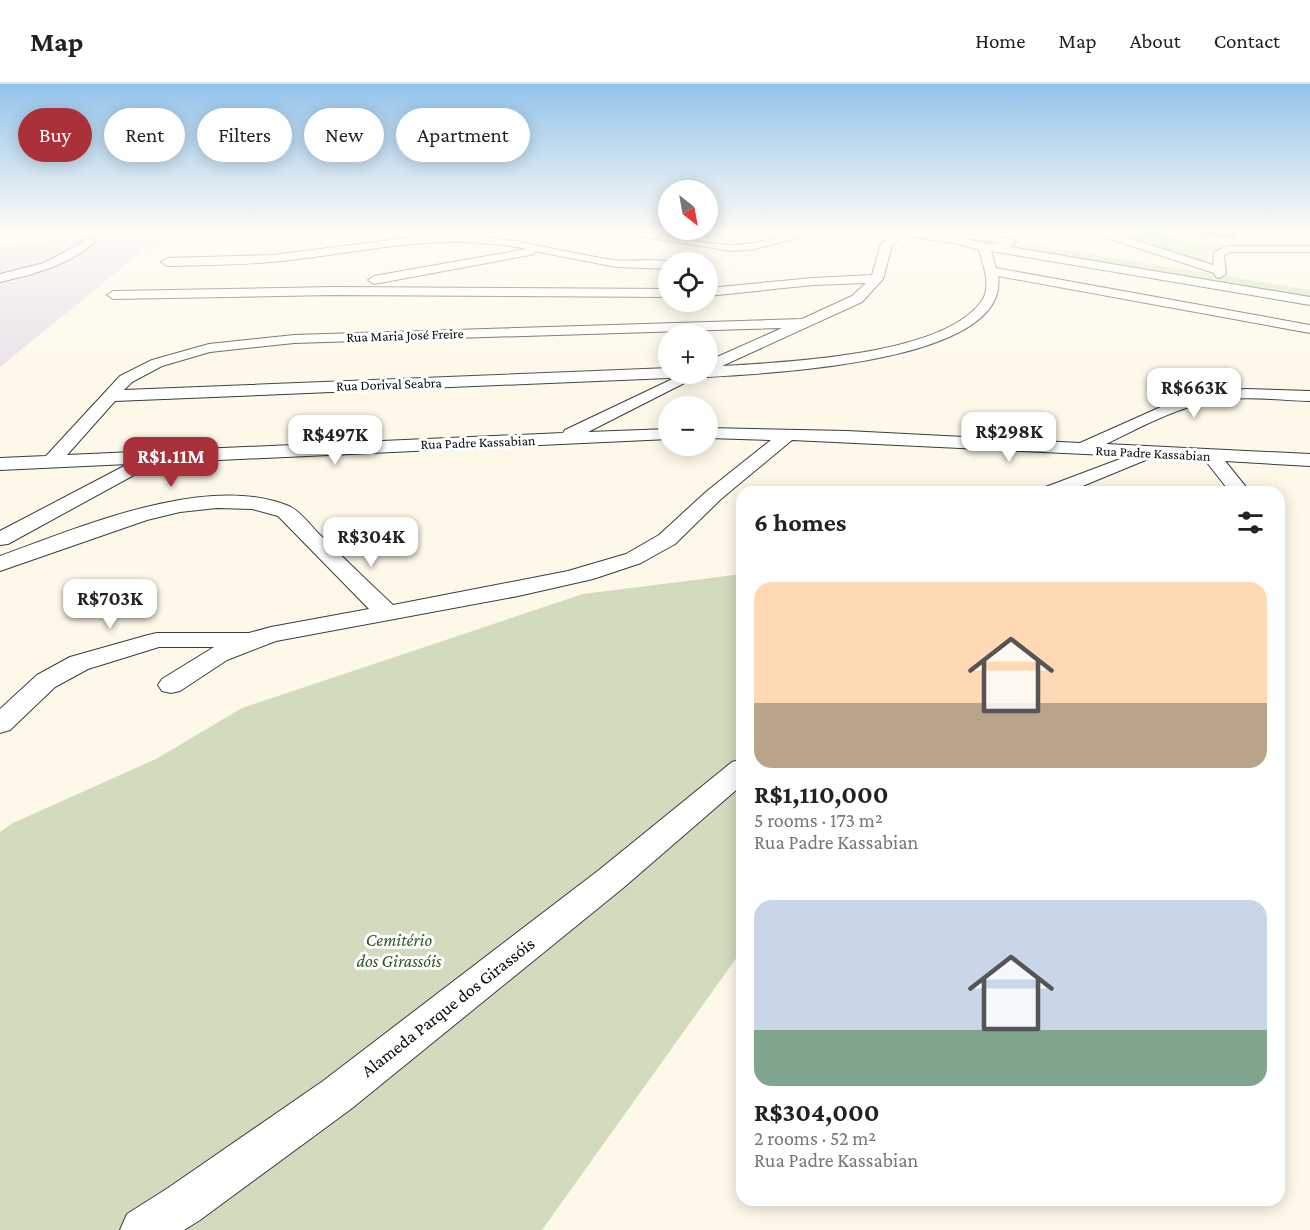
<!DOCTYPE html>
<html lang="en">
<head>
<meta charset="utf-8">
<style>
  body { margin:0; font-family:"Crimson Pro",serif; background:#f2f2f2; color:#222; height:100vh; display:flex; flex-direction:column; font-size:22px; white-space:nowrap }
  * { box-sizing:border-box; margin:0 }
  p { font-size:20px; color:#767676 }
  .icon { flex:none; width:33px; height:33px; fill:none; stroke:currentColor; stroke-width:2; stroke-linecap:round; stroke-linejoin:round }
  .map { position:relative; flex:1; overflow:hidden }
  .panel { position:absolute; left:736px; top:402px; width:549px; height:720px; display:flex; flex-direction:column; background:#fff; border-radius:18px; box-shadow:0 3px 15px #0003 }
  .panel>* { flex:none }
  .top-card { position:absolute; left:18px; top:24px; width:570px; height:54px; display:flex; gap:12px }
  .needle { width:39px; rotate:149deg }
  .fabs { position:absolute; left:658px; top:96px; display:grid; gap:12px }
  .fabs a { display:grid; place-items:center; width:60px; height:60px; border-radius:50%; background:#fff; box-shadow:0 3px 15px #0003; font-size:30px }
  .price { position:absolute; translate:-50% -51px; padding:0 14px; border-radius:12px; background:#fff; color:#222; font-size:20px; line-height:39px; filter:drop-shadow(0 2px 3px #0008) }
  .price::after { content:''; position:absolute; left:50%; top:36px; width:18px; height:14px; margin-left:-9px; background:inherit; clip-path:polygon(0 0,100% 0,50% 100%) }
  .price.current { background:#aa3039; color:#fff }
  ul { padding:0; list-style:none }
  li { display:grid; align-content:center; gap:12px; height:318px; padding:0 18px }
  li span { display:grid; place-items:center; height:186px; border-radius:18px; color:#555 }
  li>.icon { margin-inline-start:auto }
  span .icon { width:108px; height:108px; fill:#fffc; stroke-width:1 }
  li b { font-size:26px }
  h2 { display:flex; justify-content:space-between; align-items:center; height:72px; padding:0 18px; font-size:26px }
  .tag { padding:0 21px; border-radius:27px; background:#fff; box-shadow:0 3px 15px #0003; font-size:21px; line-height:54px }
  .tag.current { background:#aa3039; color:#fff }
  header { display:flex; align-items:center; gap:36px; box-sizing:border-box; height:84px; padding:0 30px; background:#fff; border-bottom:2px solid #e0e0e0 }
  header strong { font-size:28px }
  nav { display:flex; gap:33px; margin-inline-start:auto; font-size:21px }
  .map>svg:first-child { display:block }
</style>
</head>
<body>
<header>
<strong>Map</strong>
<nav><a>Home</a><a>Map</a><a>About</a><a>Contact</a></nav>
</header>
<div class="map">
<svg width="1310" height="1146" viewBox="0 0 1310 1146">
  <rect width="100%" height="100%" fill="#fdf8e8"/>
  <path fill="#e7dee8" d="M118 148H175L134 174 0 283V162H17Z"/>
  <path fill="#cee3b6" d="M1102 148H1152L1191 158 1229 161 1209 166 1207 180Z
    M1022 159 1310 206V215L1011 165Z"/>
  <path fill="#d2dbbd" d="M742 490V866L542 1146H0V748L13 739 156 675 242 624 583 510Z"/>
  <g fill="none" stroke-linecap="round" stroke-linejoin="round">
    <g stroke="#3c3c3c" stroke-width="2">
      <path id="minor" d="M627 148C663 148 697 160 733 161 762 161 790 147 819 148L755 165 732 167 632 151Z
        M894 148H922L954 153 972 148 1014 156 1016 158 1010 163 1310 213V221L991 167 996 184 1310 241V249L998 192C1011 280 765 289 708 293L702 290 588 348 669 345V355L156 379 8 460 0 461V447L128 380 0 386V374L46 372 120 292 152 276 209 260 294 251 802 235 852 212 866 199 813 201 708 212V204L813 194 872 191 881 160ZM903 151 959 160 979 166C983 180 991 201 983 215 947 272 785 278 722 282L862 218 883 195 892 161ZM971 154 1000 159 986 160 966 155ZM782 244 708 277V290H683L565 346 563 349 67 371 115 317 669 294 676 290H669V284L124 306 132 298 162 282 210 268 294 259Z
        M1094 148H1110L1213 181 1214 168 1228 162H1310V168H1230L1224 172 1226 190 1220 194 1216 193 1214 189 1095 150Z
        M438 150C498 149 554 167 613 176 633 178 654 174 673 178H669V185L616 183 535 167 534 170 530 171 374 200 368 196 374 192 527 165C442 148 374 166 291 176 250 181 208 181 167 182L161 178 167 174 273 171Z
        M90 154 94 155V159C66 182 35 190 0 198V190L44 179Z
        M332 203 669 205V213L332 211 113 215 107 211 113 207Z
        M1246 305 1310 307V317C1277 316 1242 311 1209 318 1173 325 1139 344 1106 360L1310 370V382L1225 377 1250 408H1230L1205 376 1153 373 1068 408H1040L1043 404 1128 372 792 356 721 415 675 460 641 479 593 495 518 512 276 557 227 576 180 607 171 609 162 607 158 601 162 595 214 563H159L88 585 55 603 10 646 0 649V625L37 591 70 573 148 551 157 549H249L271 543 369 525 278 432 252 425 217 424 180 428 147 436 0 487V472C78 444 209 387 291 423 300 428 310 440 317 448 342 472 367 497 393 521L568 487 626 470 659 451 707 407 771 356 708 354V344L847 347 1080 359 1172 318 1208 308Z
        M742 675V701L623 804 351 1025 200 1136 184 1146H120L127 1130 168 1104 323 997 599 786 732 678Z"/>
    </g>
    <use href="#minor" fill="#fff" fill-rule="evenodd"/>
  </g>
  <path fill="#46403d" d="M1188 148H1238L1236 153 1190 151Z"/>
  <linearGradient id="sky" x2="0" y2="1"><stop stop-color="#92c3eb"/><stop offset="0.48" stop-color="#fefcf5"/><stop offset="1" stop-color="#fefcf5" stop-opacity="0"/></linearGradient>
  <rect width="1310" height="308" fill="url(#sky)"/>
  <g text-anchor="middle" stroke-width="6" stroke-linejoin="round" paint-order="stroke">
    <g font-size="14" fill="#090909" stroke="#fff">
      <text transform="translate(405 251) rotate(-2)" y="5">Rua Maria José Freire</text>
      <text transform="translate(389 300) rotate(-2)" y="5">Rua Dorival Seabra</text>
      <text transform="translate(478 358) rotate(-2)" y="5">Rua Padre Kassabian</text>
      <text transform="translate(1153 369) rotate(3)" y="5">Rua Padre Kassabian</text>
    </g>
    <g font-size="18" font-style="italic" fill="#2e5921" stroke="#fff">
      <text x="399" y="862">Cemitério<tspan x="399" dy="21">dos Girassóis</tspan></text>
    </g>
    <g font-size="18" fill="#090909" stroke="#fff">
      <text transform="translate(448 923) rotate(-38)" y="6">Alameda Parque dos Girassóis</text>
    </g>
  </g>
</svg>
<div class="fabs">
<a><svg class="needle" viewBox="-14 -14 28 28"><path d="M0-13l5 13h-10z" fill="#e53935"/><path d="M0 13l5-13h-10z" fill="#767676"/></svg></a>
<a><svg class="icon" aria-label="locate" viewBox="0 0 24 24"><circle cx="12" cy="12" r="6"/><path d="M12 2v4M12 18v4M2 12h4M18 12h4"/></svg></a>
<a>+</a>
<a>−</a>
</div>
<b class="price" style="left:1194px;top:335px">R$663K</b>
<b class="price" style="left:1009px;top:379px">R$298K</b>
<b class="price" style="left:335px;top:382px">R$497K</b>
<b class="price current" style="left:171px;top:404px">R$1.11M</b>
<b class="price" style="left:371px;top:484px">R$304K</b>
<b class="price" style="left:110px;top:546px">R$703K</b>
<div class="top-card">
<a class="tag current">Buy</a>
<a class="tag">Rent</a>
<a class="tag">Filters</a>
<a class="tag">New</a>
<a class="tag">Apartment</a>
</div>
<section class="panel">
<h2>6 homes<svg class="icon" aria-label="filters" viewBox="0 0 24 24"><path d="M4 7h16M4 17h16"/><circle cx="9" cy="7" r="2"/><circle cx="15" cy="17" r="2"/></svg></h2>
<ul>
<li><span style="background:linear-gradient(#ffd9b3 65%,#b9a48a 0)"><svg class="icon" aria-label="home" viewBox="0 0 24 24"><path d="M3 11l9-7 9 7M6 9v11h12V9"/></svg></span><div><b>R$1,110,000</b><p>5 rooms · 173 m²</p><p>Rua Padre Kassabian</p></div></li>
<li><span style="background:linear-gradient(#c9d6e8 70%,#7fa58c 0)"><svg class="icon" aria-label="home" viewBox="0 0 24 24"><path d="M3 11l9-7 9 7M6 9v11h12V9"/></svg></span><div><b>R$304,000</b><p>2 rooms · 52 m²</p><p>Rua Padre Kassabian</p></div></li>
</ul>
</section>
</div>
</body>
</html>
